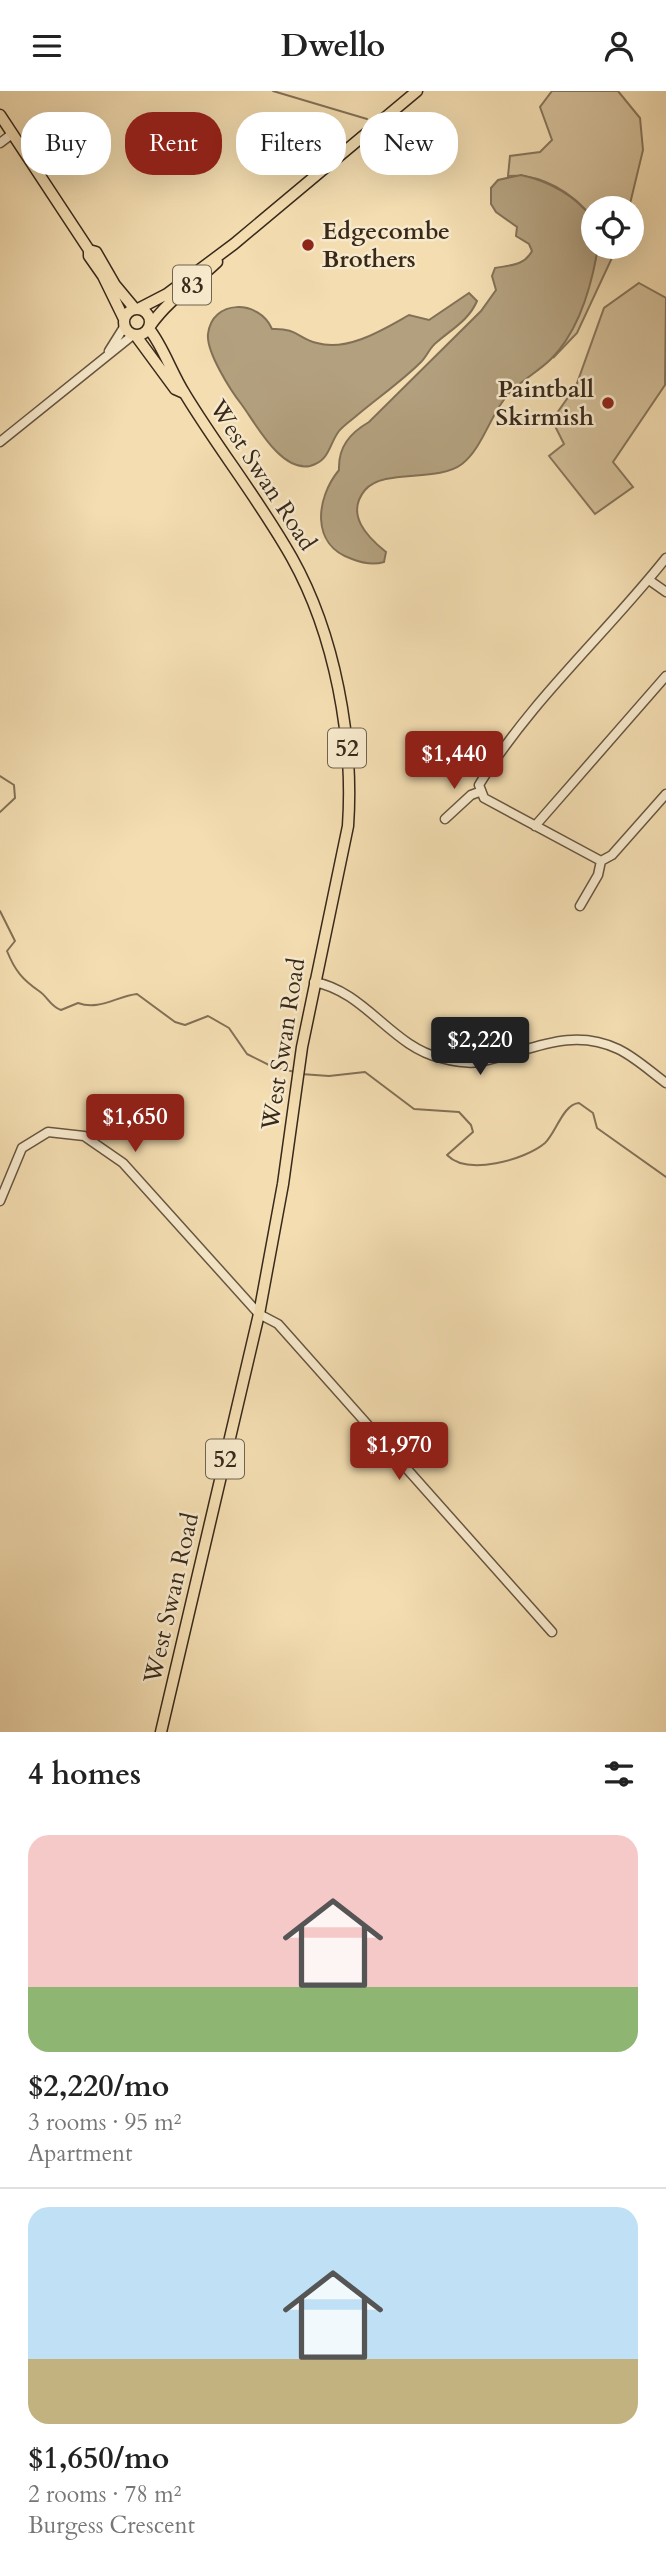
<!DOCTYPE html>
<html lang="en">
<head>
<meta charset="utf-8">
<style>
  body { margin:0; font-family:Cardo,serif; background:#f6f6f6; color:#222; height:100vh; display:flex; flex-direction:column; font-size:26px; white-space:nowrap }
  * { box-sizing:border-box; margin:0 }
  p { font-size:23px; color:#767676 }
  .icon { flex:none; width:38px; height:38px; fill:none; stroke:currentColor; stroke-width:2; stroke-linecap:round; stroke-linejoin:round }
  .map { position:relative; height:1641px; overflow:hidden }
  .sheet { display:flex; flex-direction:column; background:#fff; flex:1 }
  .sheet>* { flex:none }
  .guide { position:absolute; left:21px; top:21px; width:625px; height:63px; display:flex; gap:14px }
  .buttons { position:absolute; left:581px; top:105px; display:grid; gap:14px }
  .buttons a { display:grid; place-items:center; width:63px; height:63px; border-radius:50%; background:#fff; box-shadow:0 7px 28px #0002; font-size:35px }
  .price { position:absolute; translate:-50% -60px; padding:0 16px; border-radius:7px; background:#8f2418; color:#fff; font-size:23px; line-height:46px; filter:drop-shadow(0 2px 4px #0008) }
  .price::after { content:''; position:absolute; left:50%; top:42px; width:21px; height:16px; margin-left:-10px; background:inherit; clip-path:polygon(0 0,100% 0,50% 100%) }
  .price.current { background:#222; color:#fff }
  ul { padding:0; list-style:none }
  li { display:grid; align-content:center; gap:14px; height:371px; padding:0 28px }
  li+li { border-top:2px solid #e0e0e0 }
  li span { display:grid; place-items:center; height:217px; border-radius:21px; color:#555 }
  li>.icon { margin-inline-start:auto }
  span .icon { width:126px; height:126px; fill:#fffc; stroke-width:1 }
  li b { font-size:30px }
  h2 { display:flex; justify-content:space-between; align-items:center; height:84px; padding:0 28px; font-size:30px }
  .chip { padding:0 24px; border-radius:28px; background:#fff; box-shadow:0 7px 28px #0002; font-size:24px; line-height:63px }
  .chip.current { background:#8f2418; color:#fff }
  header { display:flex; justify-content:space-between; align-items:center; height:91px; padding:0 28px; background:#fff; font-size:32px; font-weight:700 }
  .map>svg:first-child { display:block }
</style>
</head>
<body>
<header><svg class="icon" aria-label="menu" viewBox="0 0 24 24"><path d="M4 6h16M4 12h16M4 18h16"/></svg>Dwello<svg class="icon" aria-label="person" viewBox="0 0 24 24"><circle cx="12" cy="8" r="4"/><path d="M4 21q1-7 8-7t8 7"/></svg></header>
<div class="map">
<svg width="666" height="1641" viewBox="0 0 666 1641">
  <rect width="100%" height="100%" fill="#f3ddb1"/>
  <filter id="stains"><feTurbulence type="fractalNoise" baseFrequency=".00286" numOctaves="4"/><feColorMatrix values="0 0 0 0 .2 0 0 0 0 .09 0 0 0 0 .02 0 0 0 .5 -.17"/></filter>
  <radialGradient id="worn" r=".72"><stop offset=".6" stop-color="#630" stop-opacity="0"/><stop offset="1" stop-color="#630" stop-opacity=".3"/></radialGradient>
  <path fill="#d3be98" stroke="#86745a" stroke-width="2" d="M552 0H618L640 27 643 59 629 117H593V128C574 102 541 82 508 85L510 65 540 61 552 49 540 16Z
    M598 156H617L577 242 553 267C575 231 591 198 598 156Z
    M639 192 666 207 665 294 613 371 633 396 595 423 549 365 564 353 552 329 576 295 604 217Z"/>
  <path fill="#b3a07e" stroke="#827056" stroke-width="2" d="M521 84C549 90 576 105 593 128V156H598C592 193 579 240 551 268 536 283 514 293 503 310 489 329 481 358 462 373 437 392 384 377 365 399 345 423 367 446 386 461L384 471C374 474 362 472 352 468 310 454 316 407 339 379 338 356 350 342 369 331L481 220 496 199 492 185 495 177C510 174 524 175 532 160L529 153 516 145 517 136 496 121 491 113V97L498 89Z
    M469 202 477 210C469 229 452 238 437 251 430 256 427 265 421 271 401 291 376 308 355 326 350 330 343 335 339 340 329 353 330 370 310 375 281 381 256 333 242 314 231 300 206 261 208 243 212 208 259 208 272 238 298 237 297 247 317 252 348 261 384 238 409 224L429 229Z"/>
  <g fill="none" stroke-linecap="round" stroke-linejoin="round">
    <path stroke="#827056" stroke-width="2" d="M273 0 367 28
      M0 685 14 694 15 707 0 721
      M0 820 15 850 7 860C15 880 23 889 39 900 48 906 50 915 61 919L78 912C99 920 117 905 137 903L175 931 185 934 208 925 229 937 247 963 273 976 295 981
      M301 983 329 985 365 981 414 1018 459 1021 471 1034 473 1041 447 1064C467 1085 525 1069 545 1052 556 1042 563 1013 579 1012L593 1022 597 1037 666 1086"/>
    <g stroke="#675640" stroke-width="11">
      <path id="minor" d="M0 52 12 43
        M109 260 124 236
        M0 351 133 244
        M666 467C605 544 530 610 479 694L484 707 601 770 612 764 666 703
        M649 489 666 501
        M445 728 471 704 479 701
        M535 735 666 585
        M580 815 598 784 601 770
        M314 891C365 900 392 956 441 967 451 970 468 973 478 971 525 963 568 934 618 958 635 966 651 981 666 992
        M0 1110 22 1057 48 1041 84 1045 123 1072 259 1223 278 1233 552 1541"/>
    </g>
    <g stroke="#38291b" stroke-width="13">
      <path id="major" d="M0 24 89 159V165L103 185 124 228
        M89 159 96 161 115 194 135 218
        M124 231a13 13 0 1 1 26 0a13 13 0 1 1-26 0Z
        M138 218 167 203 234 153 417 0
        M150 235C169 208 194 193 217 171
        M149 238C163 255 172 283 185 303 219 359 260 410 292 467 335 544 354 648 348 735L302 956 283 1093 259 1223 161 1641
        M136 245 175 298 184 302"/>
    </g>
    <use href="#minor" stroke="#f7e9cc" stroke-width="8"/>
    <use href="#major" stroke="#f3ddb1" stroke-width="10"/>
  </g>
  <g fill="#8f2418" stroke="#f7e9cc" stroke-width="2.5">
    <circle cx="308" cy="154" r="7"/>
    <circle cx="608" cy="312" r="7"/>
  </g>
  <g text-anchor="middle" stroke-width="5" stroke-linejoin="round" paint-order="stroke">
    <g fill="#f7e9cc" stroke="#716350" stroke-width="2">
      <rect x="173" y="174.5" width="38" height="39" rx="5"/>
      <rect x="328" y="637.5" width="38" height="39" rx="5"/>
      <rect x="206" y="1348.5" width="38" height="39" rx="5"/>
    </g>
    <g font-size="23" font-weight="bold" fill="#38291b">
      <text x="192" y="202">83</text>
      <text x="347" y="665">52</text>
      <text x="225" y="1376">52</text>
    </g>
    <g font-size="24" font-weight="bold" fill="#38291b" stroke="#f7e9cc" text-anchor="start">
      <text x="322" y="148">Edgecombe<tspan x="322" dy="28">Brothers</tspan></text>
      <text x="594" y="306" text-anchor="end">Paintball<tspan x="594" dy="28">Skirmish</tspan></text>
    </g>
    <g font-size="24" fill="#38291b" stroke="#f7e9cc">
      <text transform="translate(263 384) rotate(57)" y="8">West Swan Road</text>
      <text transform="translate(283 953) rotate(-81)" y="8">West Swan Road</text>
      <text transform="translate(171 1507) rotate(-77)" y="8">West Swan Road</text>
    </g>
  </g>
  <rect width="100%" height="100%" filter="url(#stains)"/>
  <rect width="100%" height="100%" fill="url(#worn)"/>
</svg>
<div class="buttons">
<a><svg class="icon" aria-label="locate" viewBox="0 0 24 24"><circle cx="12" cy="12" r="6"/><path d="M12 2v4M12 18v4M2 12h4M18 12h4"/></svg></a>
</div>
<b class="price" style="left:454px;top:700px">$1,440</b>
<b class="price current" style="left:480px;top:986px">$2,220</b>
<b class="price" style="left:135px;top:1063px">$1,650</b>
<b class="price" style="left:399px;top:1391px">$1,970</b>
<div class="guide">
<a class="chip">Buy</a>
<a class="chip current">Rent</a>
<a class="chip">Filters</a>
<a class="chip">New</a>
</div>
</div>
<section class="sheet">
<h2>4 homes<svg class="icon" aria-label="filters" viewBox="0 0 24 24"><path d="M4 7h16M4 17h16"/><circle cx="9" cy="7" r="2"/><circle cx="15" cy="17" r="2"/></svg></h2>
<ul>
<li><span style="background:linear-gradient(#f6c9c9 70%,#8fb573 0)"><svg class="icon" aria-label="home" viewBox="0 0 24 24"><path d="M3 11l9-7 9 7M6 9v11h12V9"/></svg></span><div><b>$2,220/mo</b><p>3 rooms · 95 m²</p><p>Apartment</p></div></li>
<li><span style="background:linear-gradient(#bfe0f5 70%,#c2b280 0)"><svg class="icon" aria-label="home" viewBox="0 0 24 24"><path d="M3 11l9-7 9 7M6 9v11h12V9"/></svg></span><div><b>$1,650/mo</b><p>2 rooms · 78 m²</p><p>Burgess Crescent</p></div></li>
</ul>
</section>
</body>
</html>
